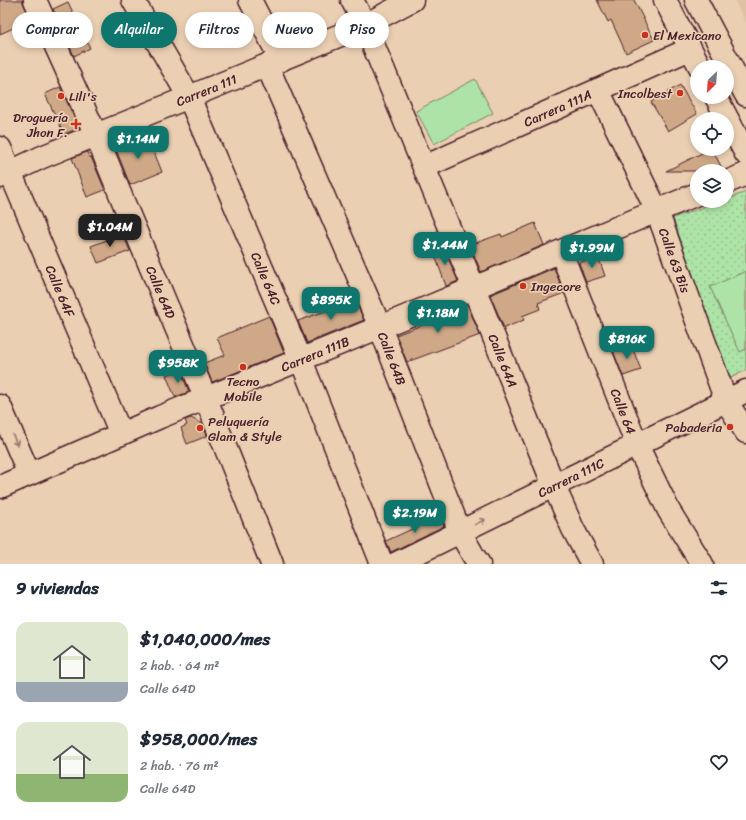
<!DOCTYPE html>
<html lang="es">
<head>
<meta charset="utf-8">
<style>
  body { margin:0; font-family:Sriracha,sans-serif; background:#f6f6f7; color:#1f2937; height:100vh; display:flex; flex-direction:column; font-size:15px; white-space:nowrap }
  * { box-sizing:border-box; margin:0 }
  p { font-size:13px; color:#747a83 }
  .icon { flex:none; width:22px; height:22px; fill:none; stroke:currentColor; stroke-width:2; stroke-linecap:round; stroke-linejoin:round }
  .map { position:relative; height:564px; overflow:hidden }
  .details { display:flex; flex-direction:column; background:#fff; flex:1 }
  .details>* { flex:none }
  .hud { position:absolute; left:12px; top:12px; width:400px; height:36px; display:flex; gap:8px }
  .needle { width:26px; rotate:205deg }
  .buttons { position:absolute; left:690px; top:60px; display:grid; gap:8px }
  .buttons a { display:grid; place-items:center; width:44px; height:44px; border-radius:50%; background:#fff; box-shadow:0 2px 6px #0003; font-size:20px }
  .price { position:absolute; translate:-50% -34px; padding:0 9px; border-radius:8px; background:#0f766e; color:#fff; font-size:13px; line-height:26px; filter:drop-shadow(0 1px 2px #0008) }
  .price::after { content:''; position:absolute; left:50%; top:24px; width:12px; height:9px; margin-left:-6px; background:inherit; clip-path:polygon(0 0,100% 0,50% 100%) }
  .price.on { background:#222; color:#fff }
  ul { padding:0; list-style:none }
  li { display:flex; align-items:center; gap:12px; height:100px; padding:0 16px }
  li span { display:grid; place-items:center; flex:none; width:112px; height:80px; border-radius:12px; color:#555 }
  li>.icon { margin-inline-start:auto }
  span .icon { width:48px; height:48px; fill:#fffc; stroke-width:1 }
  li b { font-size:17px }
  h2 { display:flex; justify-content:space-between; align-items:center; height:48px; padding:0 16px; font-size:17px }
  .tag { padding:0 14px; border-radius:18px; background:#fff; box-shadow:0 2px 6px #0003; font-size:14px; line-height:36px }
  .tag.on { background:#0f766e; color:#fff }
  .map>svg:first-child { display:block }
</style>
</head>
<body>
<div class="map">
<svg width="746" height="564" viewBox="0 0 746 564">
  <defs>
    <pattern id="park-dots" width="8" height="8" patternUnits="userSpaceOnUse"><rect width="8" height="8" fill="#ade3a6"/><path d="M2 2h.1M6 6h.1" fill="none" stroke="#96c28f" stroke-width="1.8" stroke-linecap="round"/></pattern>
  </defs>
  <rect width="100%" height="100%" fill="#ebcfb2"/>
  <filter id="ink" filterUnits="userSpaceOnUse"><feTurbulence type="fractalNoise" baseFrequency=".025" numOctaves="2"/><feDisplacementMap in="SourceGraphic" scale="8" xChannelSelector="R" yChannelSelector="G"/><feConvolveMatrix kernelMatrix="1 2 1 2 8 2 1 2 1" color-interpolation-filters="sRGB"/></filter>
  <g filter="url(#ink)">
    <path fill="#e0c1a3" d="M734 0H746V23Z"/>
    <path fill="url(#park-dots)" stroke="#7c8168" d="M746 192V370L729 379 673 218 720 201H727V199Z"/>
    <path fill="#ade3a6" stroke="#7c8168" d="M475 79 493 113 434 144 416 111Z
      M746 271V349L740 352 710 287Z"/>
    <path fill="#cfa987" stroke="#4a1f2b" d="M0 0H22L31 20 0 34Z
      M597 0H634L654 40 626 53 611 20 608 22Z
      M68 2 90 48 74 56 53 9Z
      M680 85 697 114 668 131 651 102Z
      M60 87 79 128 64 134 45 94Z
      M147 134 162 172 130 185 115 147Z
      M710 149H712L723 170 721 171H666Z
      M87 152 89 157H91L105 190 87 197 72 158Z
      M535 223 544 245 481 272 470 245 501 234 502 237Z
      M123 234 130 251 98 263 91 246Z
      M443 246 458 281 446 286 433 250Z
      M598 256 605 276 586 282 579 263Z
      M554 268 564 293 538 303 540 309 522 316 524 320 504 328 490 295Z
      M355 300 364 320 307 343 298 321Z
      M467 304 480 335 407 362 396 335 456 312 455 309Z
      M269 316 284 353 212 382 204 363 225 355 217 338Z
      M631 344 641 370 623 376 613 351Z
      M180 370 189 392 175 397 166 375Z
      M191 418 203 424 207 436 187 444 181 428 187 425 185 420Z
      M440 516 444 526 391 552 386 541Z"/>
    <g fill="none" stroke-linecap="round" stroke-linejoin="round">
      <g stroke="#4a1f2b" stroke-width="25">
        <g id="minor">
          <path id="s1" d="M35 0 96 135 123 201 206 399 272 564"/>
          <path id="s2" d="M133 0 189 97 301 360 382 564"/>
          <path d="M250 0 281 60"/>
          <path id="s3" d="M352 0 365 25 474 288 554 486 573 529 592 564"/>
          <path id="s4" d="M267 65 380 327 460 532 473 555 479 564"/>
          <path id="s5" d="M598 90 657 211 726 401 746 432"/>
          <path id="s6" d="M0 148 121 434"/>
          <path id="s7" d="M424 167 690 49"/>
          <path id="s8" d="M0 177 42 157 365 25 412 0"/>
          <path d="M727 182 746 174"/>
          <path id="s9" d="M561 252 637 445 669 511 702 564"/>
          <path d="M0 406 29 474"/>
          <path id="s10" d="M0 487 160 417 412 314 697 194"/>
        </g>
      </g>
      <g stroke="#4a1f2b" stroke-width="25">
        <g id="major">
          <path d="M665 0 700 67"/>
          <path d="M696 0 746 95"/>
          <path d="M716 97 746 154"/>
          <path id="s11" d="M395 564 746 391"/>
        </g>
      </g>
      <use href="#minor" stroke="#ebcfb2" stroke-width="22"/>
      <use href="#major" stroke="#ebcfb2" stroke-width="22"/>
    </g>
    <defs><path id="oneway-shaft" d="M-6 0H5M1.5-3L5.5 0L1.5 3" fill="none" stroke-width="1.6" stroke-linecap="round" stroke-linejoin="round"/></defs>
    <g stroke="#9a776e">
      <use href="#oneway-shaft" transform="translate(15 440) rotate(67)"/>
      <use href="#oneway-shaft" transform="translate(480 522) rotate(-26)"/>
    </g>
  </g>
  <g fill="#c8321e" stroke="#ebcfb2" stroke-width="1.5">
    <circle cx="645" cy="35" r="4"/>
    <circle cx="680" cy="93" r="4"/>
    <circle cx="61" cy="96" r="4"/>
    <path d="M74 118h4v4h4v4h-4v4h-4v-4h-4v-4h4z"/>
    <circle cx="523" cy="286" r="4"/>
    <circle cx="243" cy="367" r="4"/>
    <circle cx="730" cy="427" r="4"/>
    <circle cx="200" cy="428" r="4"/>
  </g>
  <g text-anchor="middle" stroke-width="3.5" stroke-linejoin="round" paint-order="stroke">
    <g font-size="13" fill="#4a1f2b" stroke="#ebcfb2" text-anchor="start">
      <text x="653" y="40">El Mexicano</text>
      <text x="672" y="98" text-anchor="end">Incolbest</text>
      <text x="69" y="101">Lili's</text>
      <text x="68" y="122" text-anchor="end">Droguería<tspan x="68" dy="15">Jhon F.</tspan></text>
      <text x="531" y="291">Ingecore</text>
      <text x="243" y="386" text-anchor="middle">Tecno<tspan x="243" dy="15">Mobile</tspan></text>
      <text x="208" y="426">Peluquería<tspan x="208" dy="15">Glam &amp; Style</tspan></text>
      <text x="722" y="432" text-anchor="end">Pabaderia</text>
    </g>
    <g font-size="13" fill="#4a1f2b" stroke="#ebcfb2">
      <text dy="5" stroke="none"><textPath href="#s8" startOffset="224">Carrera 111</textPath></text>
      <text dy="5" stroke="none"><textPath href="#s7" startOffset="146">Carrera 111A</textPath></text>
      <text dy="5" stroke="none"><textPath href="#s5" startOffset="187">Calle 63 Bis</textPath></text>
      <text dy="5" stroke="none"><textPath href="#s2" startOffset="309">Calle 64C</textPath></text>
      <text dy="5" stroke="none"><textPath href="#s6" startOffset="155">Calle 64F</textPath></text>
      <text dy="5" stroke="none"><textPath href="#s1" startOffset="318">Calle 64D</textPath></text>
      <text dy="5" stroke="none"><textPath href="#s10" startOffset="342">Carrera 111B</textPath></text>
      <text dy="5" stroke="none"><textPath href="#s4" startOffset="319">Calle 64B</textPath></text>
      <text dy="5" stroke="none"><textPath href="#s3" startOffset="391">Calle 64A</textPath></text>
      <text dy="5" stroke="none"><textPath href="#s9" startOffset="171">Calle 64</textPath></text>
      <text dy="5" stroke="none"><textPath href="#s11" startOffset="196">Carrera 111C</textPath></text>
    </g>
  </g>
</svg>
<div class="buttons">
<a><svg class="needle" viewBox="-14 -14 28 28"><path d="M0-13l5 13h-10z" fill="#e53935"/><path d="M0 13l5-13h-10z" fill="#747a83"/></svg></a>
<a><svg class="icon" aria-label="locate" viewBox="0 0 24 24"><circle cx="12" cy="12" r="6"/><path d="M12 2v4M12 18v4M2 12h4M18 12h4"/></svg></a>
<a><svg class="icon" aria-label="layers" viewBox="0 0 24 24"><path d="M12 4l9 5-9 5-9-5zM3 14l9 5 9-5"/></svg></a>
</div>
<b class="price" style="left:138px;top:160px">$1.14M</b>
<b class="price on" style="left:110px;top:248px">$1.04M</b>
<b class="price" style="left:445px;top:266px">$1.44M</b>
<b class="price" style="left:592px;top:269px">$1.99M</b>
<b class="price" style="left:331px;top:321px">$895K</b>
<b class="price" style="left:438px;top:334px">$1.18M</b>
<b class="price" style="left:627px;top:360px">$816K</b>
<b class="price" style="left:178px;top:384px">$958K</b>
<b class="price" style="left:415px;top:534px">$2.19M</b>
<div class="hud">
<a class="tag">Comprar</a>
<a class="tag on">Alquilar</a>
<a class="tag">Filtros</a>
<a class="tag">Nuevo</a>
<a class="tag">Piso</a>
</div>
</div>
<section class="details">
<h2>9 viviendas<svg class="icon" aria-label="filters" viewBox="0 0 24 24"><path d="M4 7h16M4 17h16"/><circle cx="9" cy="7" r="2"/><circle cx="15" cy="17" r="2"/></svg></h2>
<ul>
<li><span style="background:linear-gradient(#dfe7d0 75%,#9aa5b1 0)"><svg class="icon" aria-label="home" viewBox="0 0 24 24"><path d="M3 11l9-7 9 7M6 9v11h12V9"/></svg></span><div><b>$1,040,000/mes</b><p>2 hab. · 64 m²</p><p>Calle 64D</p></div><svg class="icon" aria-label="heart" viewBox="0 0 24 24"><path d="M12 20l-8-8c-3-5 5-10 8-4 3-6 11-1 8 4z"/></svg></li>
<li><span style="background:linear-gradient(#dfe7d0 65%,#8fb573 0)"><svg class="icon" aria-label="home" viewBox="0 0 24 24"><path d="M3 11l9-7 9 7M6 9v11h12V9"/></svg></span><div><b>$958,000/mes</b><p>2 hab. · 76 m²</p><p>Calle 64D</p></div><svg class="icon" aria-label="heart" viewBox="0 0 24 24"><path d="M12 20l-8-8c-3-5 5-10 8-4 3-6 11-1 8 4z"/></svg></li>
</ul>
</section>
</body>
</html>
